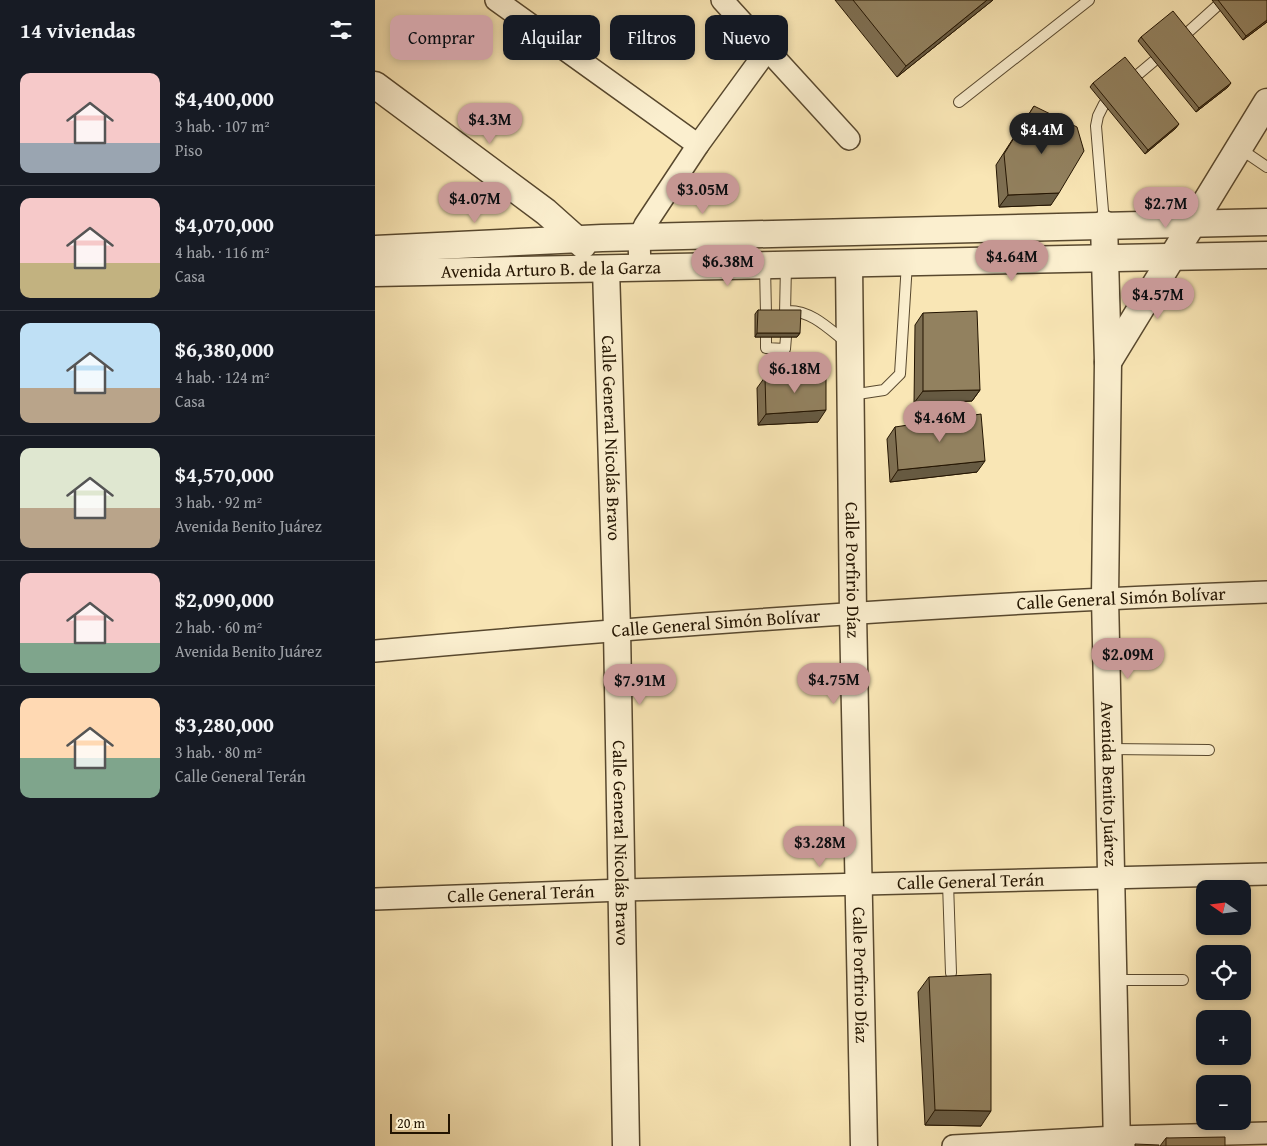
<!DOCTYPE html>
<html lang="es">
<head>
<meta charset="utf-8">
<style>
  body { margin:0; font-family:"Gentium Book Plus",serif; background:#20242c; color:#f1f3f6; height:100vh; display:flex; flex-direction:column; font-size:19px; white-space:nowrap }
  * { box-sizing:border-box; margin:0 }
  p { font-size:16px; color:#9ea1a6 }
  .icon { flex:none; width:28px; height:28px; fill:none; stroke:currentColor; stroke-width:2; stroke-linecap:round; stroke-linejoin:round }
  .map { position:relative; flex:1; overflow:hidden }
  .details { display:flex; flex-direction:column; background:#171b24; width:375px }
  .details>* { flex:none }
  .guide { position:absolute; left:15px; top:15px; width:475px; height:45px; display:flex; gap:10px }
  .needle { width:32px; rotate:284deg }
  .fabs { position:absolute; left:821px; top:880px; display:grid; gap:10px }
  .fabs a { display:grid; place-items:center; width:55px; height:55px; border-radius:10px; background:#171b24; box-shadow:0 2px 8px #0003; font-size:25px }
  .scale { position:absolute; left:15px; bottom:12px; width:60px; box-sizing:border-box; padding-left:5px; border:2px solid #231401; border-top:0; font-size:14px; line-height:18px; white-space:nowrap; color:#231401; -webkit-text-stroke:4px #fbefcf; paint-order:stroke }
  .price { position:absolute; translate:-50% -42px; padding:0 11px; border-radius:18px; background:#c59692; color:#111; font-size:16px; line-height:32px; filter:drop-shadow(0 1px 2px #0008) }
  .price::after { content:''; position:absolute; left:50%; top:30px; width:15px; height:11px; margin-left:-8px; background:inherit; clip-path:polygon(0 0,100% 0,50% 100%) }
  .price.active { background:#222; color:#fff }
  ul { padding:0; list-style:none }
  li { display:flex; align-items:center; gap:15px; height:125px; padding:0 20px }
  li+li { border-top:1px solid #363941 }
  li span { display:grid; place-items:center; flex:none; width:140px; height:100px; border-radius:10px; color:#555 }
  li>.icon { margin-inline-start:auto }
  span .icon { width:60px; height:60px; fill:#fffc; stroke-width:1 }
  li b { font-size:21px }
  h2 { display:flex; justify-content:space-between; align-items:center; height:60px; padding:0 20px; font-size:21px }
  .chip { padding:0 18px; border-radius:10px; background:#171b24; box-shadow:0 2px 8px #0003; font-size:18px; line-height:45px }
  .chip.active { background:#c59692; color:#111 }
  main { display:flex; flex:1; min-height:0 }
  .map>svg:first-child { display:block }
</style>
</head>
<body>
<main>
<section class="details">
<h2>14 viviendas<svg class="icon" aria-label="filters" viewBox="0 0 24 24"><path d="M4 7h16M4 17h16"/><circle cx="9" cy="7" r="2"/><circle cx="15" cy="17" r="2"/></svg></h2>
<ul>
<li><span style="background:linear-gradient(#f6c9c9 70%,#9aa5b1 0)"><svg class="icon" aria-label="home" viewBox="0 0 24 24"><path d="M3 11l9-7 9 7M6 9v11h12V9"/></svg></span><div><b>$4,400,000</b><p>3 hab. · 107 m²</p><p>Piso</p></div></li>
<li><span style="background:linear-gradient(#f6c9c9 65%,#c2b280 0)"><svg class="icon" aria-label="home" viewBox="0 0 24 24"><path d="M3 11l9-7 9 7M6 9v11h12V9"/></svg></span><div><b>$4,070,000</b><p>4 hab. · 116 m²</p><p>Casa</p></div></li>
<li><span style="background:linear-gradient(#bfe0f5 65%,#b9a48a 0)"><svg class="icon" aria-label="home" viewBox="0 0 24 24"><path d="M3 11l9-7 9 7M6 9v11h12V9"/></svg></span><div><b>$6,380,000</b><p>4 hab. · 124 m²</p><p>Casa</p></div></li>
<li><span style="background:linear-gradient(#dfe7d0 60%,#b9a48a 0)"><svg class="icon" aria-label="home" viewBox="0 0 24 24"><path d="M3 11l9-7 9 7M6 9v11h12V9"/></svg></span><div><b>$4,570,000</b><p>3 hab. · 92 m²</p><p>Avenida Benito Juárez</p></div></li>
<li><span style="background:linear-gradient(#f6c9c9 70%,#7fa58c 0)"><svg class="icon" aria-label="home" viewBox="0 0 24 24"><path d="M3 11l9-7 9 7M6 9v11h12V9"/></svg></span><div><b>$2,090,000</b><p>2 hab. · 60 m²</p><p>Avenida Benito Juárez</p></div></li>
<li><span style="background:linear-gradient(#ffd9b3 60%,#7fa58c 0)"><svg class="icon" aria-label="home" viewBox="0 0 24 24"><path d="M3 11l9-7 9 7M6 9v11h12V9"/></svg></span><div><b>$3,280,000</b><p>3 hab. · 80 m²</p><p>Calle General Terán</p></div></li>
</ul>
</section>
<div class="map">
<svg width="892" height="1146" viewBox="0 0 892 1146">
  <rect width="100%" height="100%" fill="#f9e6b5"/>
  <filter id="stains"><feTurbulence type="fractalNoise" baseFrequency=".004" numOctaves="4"/><feColorMatrix values="0 0 0 0 .2 0 0 0 0 .09 0 0 0 0 .02 0 0 0 .5 -.17"/></filter>
  <radialGradient id="worn" r=".72"><stop offset=".6" stop-color="#630" stop-opacity="0"/><stop offset="1" stop-color="#630" stop-opacity=".3"/></radialGradient>
  <g fill="none" stroke-linecap="round" stroke-linejoin="round">
    <g stroke="#58482e" stroke-width="12">
      <path id="service" d="M811 34 842 6
        M760 77 779 61
        M584 102 714 0
        M864 148 892 167
        M729 223 721 126 723 116 729 104
        M390 266 391 314
        M414 311C437 311 454 329 472 343
        M410 314 411 265
        M391 337V348L410 349 411 337
        M476 395 509 390 525 374 532 263
        M734 749 834 750
        M573 883 576 973
        M739 980H808"/>
    </g>
    <g stroke="#58482e" stroke-width="24">
      <g id="minor">
        <path d="M121 0 323 145"/>
        <path d="M347 0 474 139"/>
        <path d="M265 269 264 238 270 225 323 145 393 49"/>
        <path id="s1" d="M0 651C297 624 594 603 892 592"/>
        <path id="s2" d="M0 899 248 890 892 874"/>
        <path d="M578 1146 741 1137 892 1133"/>
      </g>
    </g>
    <g stroke="#58482e" stroke-width="29">
      <g id="tertiary">
        <path d="M0 85 171 212 208 245"/>
        <path id="s3" d="M729 224 733 362 730 597 742 1146"/>
        <path d="M0 249 227 238 892 222"/>
        <path id="s4" d="M474 264 478 613 489 1146"/>
        <path id="s5" d="M231 269 242 629 251 1146"/>
        <path id="s6" d="M0 273 892 255"/>
        <path d="M733 362 892 102"/>
      </g>
    </g>
    <use href="#service" stroke="#fbefcf" stroke-width="10"/>
    <use href="#minor" stroke="#fbefcf" stroke-width="21"/>
    <use href="#tertiary" stroke="#fbefcf" stroke-width="26"/>
  </g>
  <path fill="#7e6f52" stroke="#231401" d="M460 0H618L522 77Z
    M837 0H892V22L868 40Z
    M766 37 853 87 821 112 763 41Z
    M718 83 801 128 770 154 715 87Z
    M659 106 676 205 624 207 621 165Z
    M383 310 425 333 422 337H380V314Z
    M548 313 605 390 597 401 539 403 540 325Z
    M390 377 443 422 383 425 382 388Z
    M520 427 602 472 515 482 512 439Z
    M554 977 606 1126 550 1125 543 992Z
    M791 1138 850 1146H785Z"/>
  <path fill="#665a42" stroke="#231401" d="M612 0H618L522 77 531 66Z
    M892 20V22L868 40 871 36Z
    M856 83 853 87 821 112 824 108Z
    M804 124 801 128 770 154 773 150Z
    M684 193 676 205 624 207 633 195Z
    M382 333H425L422 337H380Z
    M605 390 597 401 539 403 548 391Z
    M451 410 443 422 383 425 391 414Z
    M610 461 602 472 515 482 523 470Z
    M560 1110 616 1111 606 1126 550 1125Z"/>
  <path fill="#92815f" stroke="#231401" d="M478 0H612L531 66Z
    M843 0H892V20L871 36Z
    M798 11 856 83 824 108 766 37Z
    M750 57 804 124 773 150 718 83Z
    M659 106 702 127 709 151 684 193 633 195 629 154Z
    M383 310H426L425 333H382Z
    M602 311 605 390 548 391V313Z
    M451 375V410L391 414 390 377Z
    M606 414 610 461 523 470 520 427Z
    M616 974V1111L560 1110 554 977Z
    M850 1137V1146H791V1138Z
    M760 1144 784 1145V1146H760Z"/>
  <g text-anchor="middle" stroke-width="4.5" stroke-linejoin="round" paint-order="stroke">
    <g font-size="18" fill="#231401" stroke="#fbefcf">
      <text dy="6" stroke="none"><textPath href="#s6" startOffset="176">Avenida Arturo B. de la Garza</textPath></text>
      <text dy="6" stroke="none"><textPath href="#s5" startOffset="169">Calle General Nicolás Bravo</textPath></text>
      <text dy="6" stroke="none"><textPath href="#s4" startOffset="306">Calle Porfirio Díaz</textPath></text>
      <text dy="6" stroke="none"><textPath href="#s1" startOffset="748">Calle General Simón Bolívar</textPath></text>
      <text dy="6" stroke="none"><textPath href="#s1" startOffset="342">Calle General Simón Bolívar</textPath></text>
      <text dy="6" stroke="none"><textPath href="#s3" startOffset="560">Avenida Benito Juárez</textPath></text>
      <text dy="6" stroke="none"><textPath href="#s5" startOffset="574">Calle General Nicolás Bravo</textPath></text>
      <text dy="6" stroke="none"><textPath href="#s2" startOffset="596">Calle General Terán</textPath></text>
      <text dy="6" stroke="none"><textPath href="#s2" startOffset="146">Calle General Terán</textPath></text>
      <text dy="6" stroke="none"><textPath href="#s4" startOffset="711">Calle Porfirio Díaz</textPath></text>
    </g>
  </g>
  <rect width="100%" height="100%" filter="url(#stains)"/>
  <rect width="100%" height="100%" fill="url(#worn)"/>
</svg>
<div class="fabs">
<a><svg class="needle" viewBox="-14 -14 28 28"><path d="M0-13l5 13h-10z" fill="#e53935"/><path d="M0 13l5-13h-10z" fill="#9ea1a6"/></svg></a>
<a><svg class="icon" aria-label="locate" viewBox="0 0 24 24"><circle cx="12" cy="12" r="6"/><path d="M12 2v4M12 18v4M2 12h4M18 12h4"/></svg></a>
<a>+</a>
<a>−</a>
</div>
<div class="scale">20 m</div>
<b class="price" style="left:115px;top:145px">$4.3M</b>
<b class="price active" style="left:667px;top:155px">$4.4M</b>
<b class="price" style="left:328px;top:215px">$3.05M</b>
<b class="price" style="left:100px;top:224px">$4.07M</b>
<b class="price" style="left:791px;top:229px">$2.7M</b>
<b class="price" style="left:637px;top:282px">$4.64M</b>
<b class="price" style="left:353px;top:287px">$6.38M</b>
<b class="price" style="left:783px;top:320px">$4.57M</b>
<b class="price" style="left:420px;top:394px">$6.18M</b>
<b class="price" style="left:565px;top:443px">$4.46M</b>
<b class="price" style="left:753px;top:680px">$2.09M</b>
<b class="price" style="left:459px;top:705px">$4.75M</b>
<b class="price" style="left:265px;top:706px">$7.91M</b>
<b class="price" style="left:445px;top:868px">$3.28M</b>
<div class="guide">
<a class="chip active">Comprar</a>
<a class="chip">Alquilar</a>
<a class="chip">Filtros</a>
<a class="chip">Nuevo</a>
</div>
</div>
</main>
</body>
</html>
